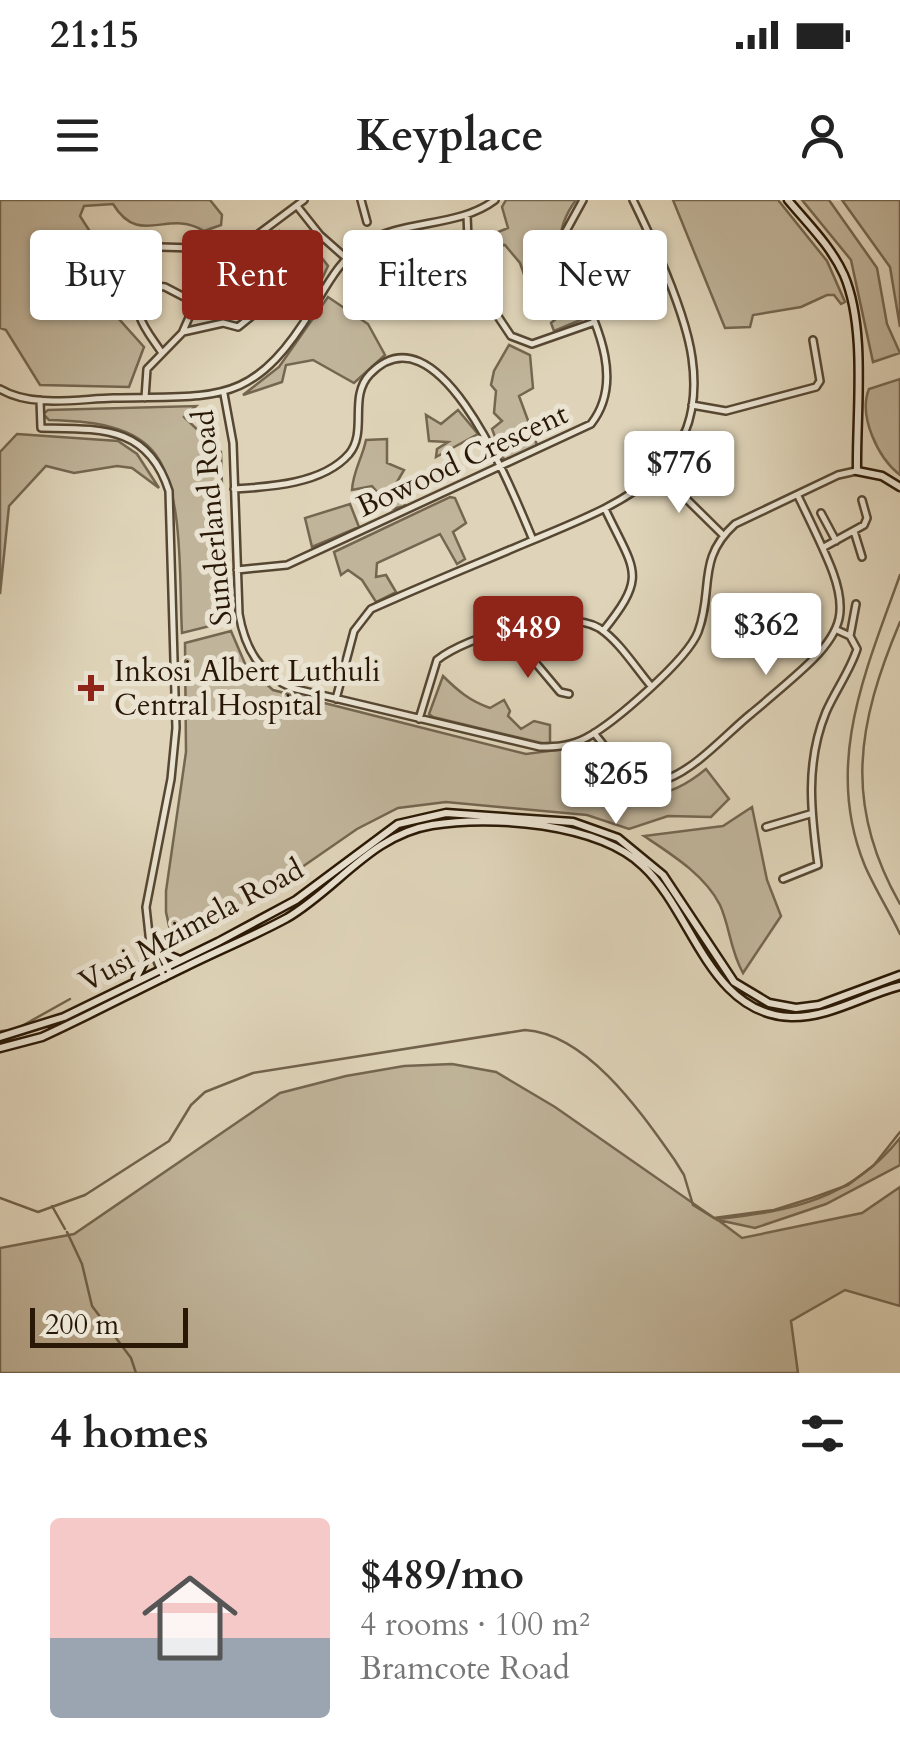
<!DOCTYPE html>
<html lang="en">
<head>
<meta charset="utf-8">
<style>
  body { margin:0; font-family:Cardo,serif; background:#f6f6f6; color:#222; height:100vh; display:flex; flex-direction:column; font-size:38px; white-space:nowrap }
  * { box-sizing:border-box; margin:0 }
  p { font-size:32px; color:#767676 }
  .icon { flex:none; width:55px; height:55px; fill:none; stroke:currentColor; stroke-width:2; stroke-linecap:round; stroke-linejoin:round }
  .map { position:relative; height:1173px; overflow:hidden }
  .details { display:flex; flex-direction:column; background:#fff; flex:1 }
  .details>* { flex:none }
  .banner { position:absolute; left:30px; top:30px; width:840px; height:90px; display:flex; gap:20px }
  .scale { position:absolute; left:30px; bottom:25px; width:158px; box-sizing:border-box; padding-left:10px; border:5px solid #291805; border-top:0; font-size:28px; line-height:35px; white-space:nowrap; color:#291805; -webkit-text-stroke:8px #eae3d2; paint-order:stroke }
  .price { position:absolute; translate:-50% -85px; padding:0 22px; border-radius:10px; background:#fff; color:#222; font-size:32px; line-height:65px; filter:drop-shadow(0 2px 5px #0008) }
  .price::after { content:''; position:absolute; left:50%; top:60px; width:30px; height:22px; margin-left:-15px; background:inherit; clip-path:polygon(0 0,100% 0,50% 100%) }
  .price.on { background:#8f2418; color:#fff }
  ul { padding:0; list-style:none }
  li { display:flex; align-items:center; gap:30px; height:250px; padding:0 50px }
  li+li { border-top:2px solid #e0e0e0 }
  li span { display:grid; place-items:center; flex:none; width:280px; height:200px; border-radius:10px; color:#555 }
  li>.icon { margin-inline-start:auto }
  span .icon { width:120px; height:120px; fill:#fffc; stroke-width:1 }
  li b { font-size:42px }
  h2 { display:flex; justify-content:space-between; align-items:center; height:120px; padding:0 50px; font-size:42px }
  .pill { padding:0 35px; border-radius:10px; background:#fff; box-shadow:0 2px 8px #0004; font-size:35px; line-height:90px }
  .pill.on { background:#8f2418; color:#fff }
  .status { display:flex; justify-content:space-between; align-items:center; height:70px; padding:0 50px; background:#fff; direction:ltr }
  .status svg { height:28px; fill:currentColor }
  header { display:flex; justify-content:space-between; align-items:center; height:130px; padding:0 50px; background:#fff; font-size:45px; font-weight:700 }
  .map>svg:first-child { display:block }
</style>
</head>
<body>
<div class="status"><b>21:15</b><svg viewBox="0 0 49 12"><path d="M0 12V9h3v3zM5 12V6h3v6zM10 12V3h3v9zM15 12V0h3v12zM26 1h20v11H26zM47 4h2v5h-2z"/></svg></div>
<header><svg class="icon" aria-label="menu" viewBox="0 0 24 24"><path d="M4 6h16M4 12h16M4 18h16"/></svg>Keyplace<svg class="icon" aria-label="person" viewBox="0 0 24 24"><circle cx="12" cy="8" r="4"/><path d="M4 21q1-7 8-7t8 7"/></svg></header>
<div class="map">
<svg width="900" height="1173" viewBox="0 0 900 1173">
  <rect width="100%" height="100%" fill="#dfd4b9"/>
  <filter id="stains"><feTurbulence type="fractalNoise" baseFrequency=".002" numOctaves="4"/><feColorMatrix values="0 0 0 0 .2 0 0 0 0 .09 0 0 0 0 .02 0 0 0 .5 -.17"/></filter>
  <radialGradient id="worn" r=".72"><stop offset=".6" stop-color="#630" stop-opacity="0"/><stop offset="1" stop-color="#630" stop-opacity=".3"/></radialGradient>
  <path fill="#c0b49a" stroke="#746650" stroke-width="2.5" d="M0 0H210L222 15 221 25 204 31C167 8 140 48 113 4L84 6 80 16 89 30 83 38 85 48 100 69 122 72 127 84 120 94 119 119 144 147 129 187 40 185 6 130 0 128Z
    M506 0H576C544 43 567 74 583 119L554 131 551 123 562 114 556 94 532 97 520 63 505 45 477 46 476 41 508 28 502 7Z
    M673 0H778L827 61 845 102 841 104 834 95H827L801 107 753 115 750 127 725 128Z
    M802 0H829L877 68 887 124 900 153 873 162 851 60Z
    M842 0H900V127L890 67Z
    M279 31 284 45 319 54 328 66 313 98 299 85 288 90 229 98 224 63Z
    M328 97 368 124 385 155 354 183 313 160 286 165 282 182 243 195 279 167Z
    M509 145 530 155 533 188 519 196 537 245 508 260H504L492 229 502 221 494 213 496 191 491 185 494 171Z
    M900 179V275C878 258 858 216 869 189Z
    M196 206 184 217 221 252 226 422 182 433C179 385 185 286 152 250 127 223 83 221 49 220L43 214 48 210Z
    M458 210 478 234 436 257 437 249 448 242 429 241 426 215 441 224Z
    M17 234 118 241 137 254 159 288 132 268 117 266 74 273 46 266 9 306 0 394V252Z
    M387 239V263L404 270 397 282 405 306 392 309 372 286 352 290C353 271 362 259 366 240Z
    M450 297 455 298 466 323 453 332 465 359 457 364 440 334 377 363 376 377 386 375 396 392 376 402 362 380 348 370 341 375 334 352Z
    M350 304 359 327 312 347 305 318Z
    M231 431 246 466 273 490 526 554 595 545C626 599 656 610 706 569L729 599 711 617 668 616 629 629 587 615 446 602 398 608 357 629 214 728 174 749 166 712V691L186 552 185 443Z
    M443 476C458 491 470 501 490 508L504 500 510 511 508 516 521 529 534 521 550 525V545L433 517 429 514Z
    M752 607 767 680 781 716 743 773C730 750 730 727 720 705 705 675 671 654 644 636L723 626Z
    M452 864 496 872 555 907 717 1020 718 1019C792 1011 851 999 900 938V965L826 1004 755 1028 718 1020 742 1038 862 1013 900 987V1106L845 1090 791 1121 798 1173H0V1048L74 1034 280 893 346 876 404 866Z"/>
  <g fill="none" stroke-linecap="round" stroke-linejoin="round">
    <path stroke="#71624c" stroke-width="2.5" d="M900 375C866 470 823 565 865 666 875 689 889 711 900 734
      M900 422C857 524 843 604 900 704
      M20 827 70 799
      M1 831 13 830
      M0 998 38 1012 85 995 169 941 191 905 205 892 253 873 525 830C587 834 640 911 674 959L684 975 693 1005 714 1018 774 1010 812 998 848 985 874 965 900 932
      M52 1006 65 1029
      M67 1032 82 1064 92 1106 131 1158 136 1173"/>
    <g stroke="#564732" stroke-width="10">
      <path id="street" d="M361 0 367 22
        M297 6 320 35 346 58
        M467 15 469 64 475 82 511 136 532 144 592 123
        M92 45 228 49 249 41 304 0
        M190 100 197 95 208 111 220 108C224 95 218 66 218 50
        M162 153C147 130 129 114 143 84L165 87 190 100 191 113 183 131
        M0 189C32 208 77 199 113 198 218 195 252 208 313 108 327 85 341 58 365 43 404 19 458 28 495 0
        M224 194 233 243 239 414C245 449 260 474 292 488L540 547C556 547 571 546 586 538 614 523 687 460 698 432 714 390 696 359 735 324L838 275 856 271
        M145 198 147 169 183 132 223 123 238 127 264 106 279 100
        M40 200 41 228C100 229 148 225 169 291L176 528 171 579 146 707 150 744 164 778
        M692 205 726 211 816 187 820 181 813 140
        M660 273 722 334
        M234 289C269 287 323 284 349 254 368 231 348 197 370 174 440 101 515 298 533 340
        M821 313 836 341
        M854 331 862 357
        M824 347 864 325 867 318 862 300
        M237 370 287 365 591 224C631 173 585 105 565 53L566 31 583 0
        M508 430 560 492 569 494
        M603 431C648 375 635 372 606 311
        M850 436 856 404
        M336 499 354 431 371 409C422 386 474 365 526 343 613 306 709 276 692 158 686 114 653 41 633 0
        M419 519 437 460C467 436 564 407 599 428 619 441 635 467 651 486
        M594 533C614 557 631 587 667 579 698 567 726 534 752 513 861 422 860 423 798 296
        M766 627 810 614
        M783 679 818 665C811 613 805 563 826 512 835 491 850 471 857 449L850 436 837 430
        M151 737 171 774"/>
    </g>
    <g stroke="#291805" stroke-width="11">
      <path id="secondary" d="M788 0C808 24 831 46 844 75 867 129 856 213 857 271L882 276 900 287
        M159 751 180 760
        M136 778 151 748
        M0 837 64 817 218 742 296 700 398 624 446 613 573 622 618 638 663 675 734 782 769 803 796 808 819 805 900 775
        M0 848 42 837C90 815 137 790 185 767 219 750 254 736 287 718 338 688 371 635 432 625 491 615 598 623 643 666 693 712 709 814 791 817 829 818 864 795 900 786"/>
    </g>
    <use href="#street" stroke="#eae3d2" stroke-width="5"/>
    <use href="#secondary" stroke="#eae3d2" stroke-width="6"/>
  </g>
  <path fill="#8f2418" stroke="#eae3d2" stroke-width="4" d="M86 473h10v10h10v10h-10v10h-10v-10h-10v-10h10z"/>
  <g text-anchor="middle" stroke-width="10" stroke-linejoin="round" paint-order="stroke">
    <g font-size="30" fill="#291805" stroke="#eae3d2">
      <text transform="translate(462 260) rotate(-25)" y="10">Bowood Crescent</text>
      <text transform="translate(212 318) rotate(-95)" y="10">Sunderland Road</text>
      <text transform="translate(191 725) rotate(-28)" y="10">Vusi Mzimela Road</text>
    </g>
    <g font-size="30" fill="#291805" stroke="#eae3d2" text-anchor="start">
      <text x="114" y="481">Inkosi Albert Luthuli<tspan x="114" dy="34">Central Hospital</tspan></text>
    </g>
  </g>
  <rect width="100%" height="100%" filter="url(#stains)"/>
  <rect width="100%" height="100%" fill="url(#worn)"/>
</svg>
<div class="scale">200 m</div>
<b class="price" style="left:679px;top:316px">$776</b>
<b class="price" style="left:766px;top:478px">$362</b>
<b class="price on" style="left:528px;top:481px">$489</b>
<b class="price" style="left:616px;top:627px">$265</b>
<div class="banner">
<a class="pill">Buy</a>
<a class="pill on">Rent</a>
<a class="pill">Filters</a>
<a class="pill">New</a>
</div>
</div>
<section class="details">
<h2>4 homes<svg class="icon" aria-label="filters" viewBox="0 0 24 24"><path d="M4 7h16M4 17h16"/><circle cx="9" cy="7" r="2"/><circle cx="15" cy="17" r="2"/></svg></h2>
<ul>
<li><span style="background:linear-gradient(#f6c9c9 60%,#9aa5b1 0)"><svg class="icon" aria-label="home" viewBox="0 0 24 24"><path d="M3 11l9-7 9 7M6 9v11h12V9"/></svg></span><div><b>$489/mo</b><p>4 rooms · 100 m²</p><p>Bramcote Road</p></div></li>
</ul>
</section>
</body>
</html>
